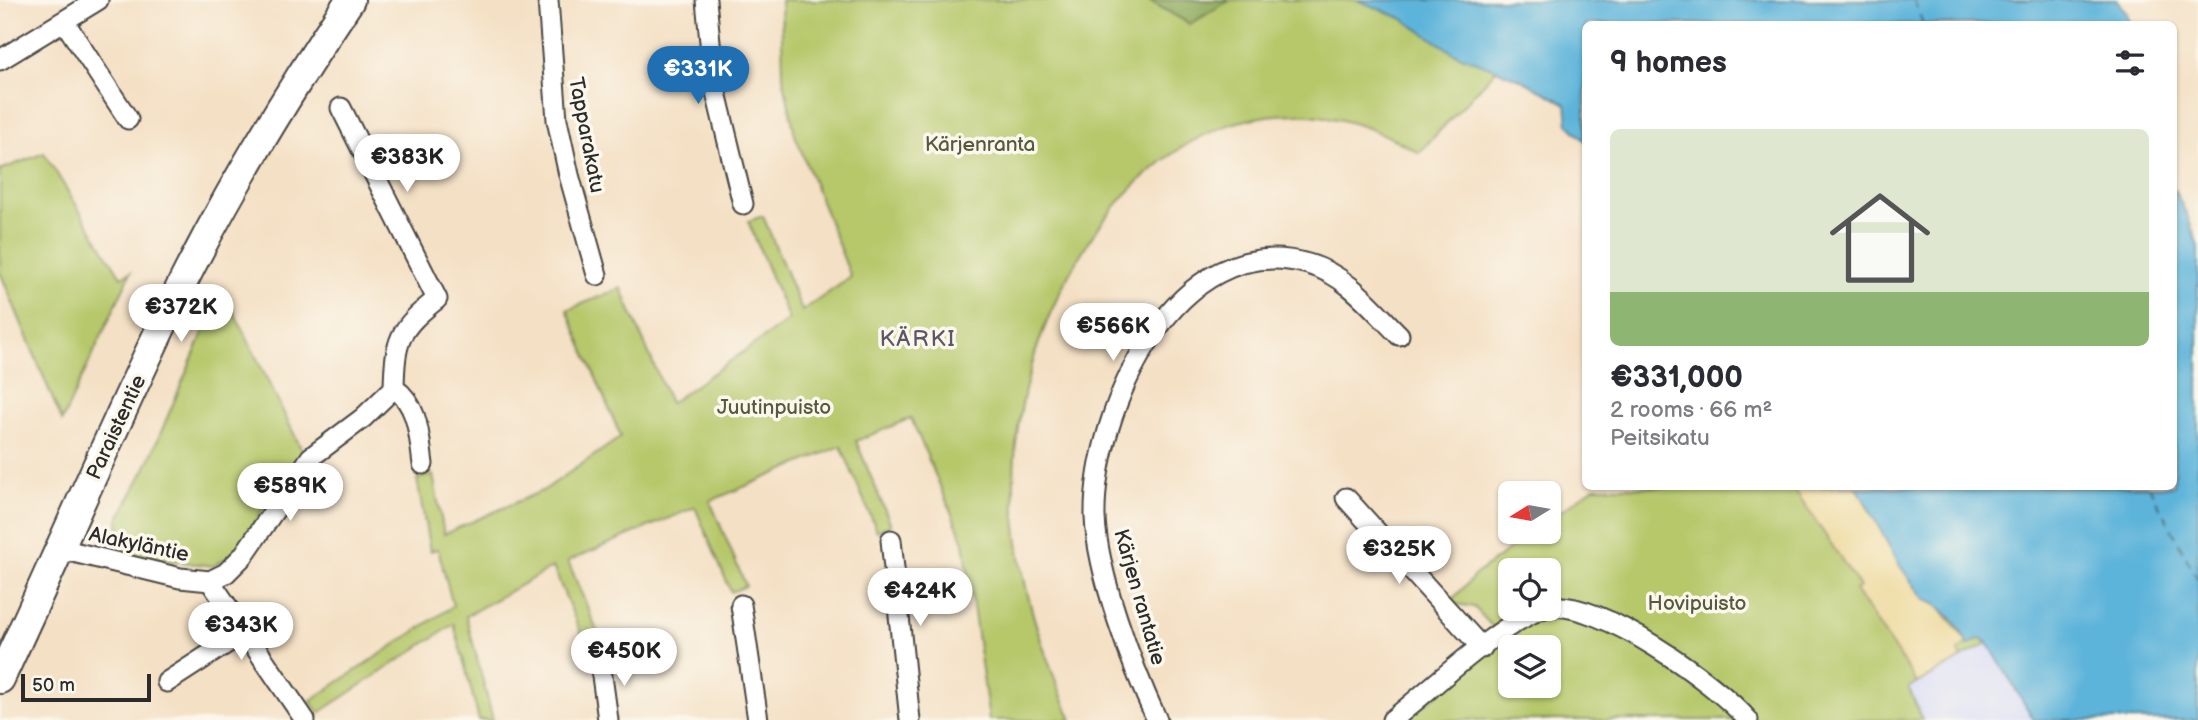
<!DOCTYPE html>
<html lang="en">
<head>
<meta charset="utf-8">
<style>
  body { margin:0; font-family:"Balsamiq Sans",sans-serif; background:#f7f7f7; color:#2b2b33; height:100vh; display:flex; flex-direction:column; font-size:26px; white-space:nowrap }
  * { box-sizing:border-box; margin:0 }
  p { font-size:23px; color:#7c7c81 }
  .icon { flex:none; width:38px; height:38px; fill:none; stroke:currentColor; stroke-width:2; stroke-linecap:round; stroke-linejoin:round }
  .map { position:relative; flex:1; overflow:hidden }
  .details { position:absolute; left:1582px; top:21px; width:595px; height:469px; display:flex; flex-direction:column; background:#fff; border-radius:10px; box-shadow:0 2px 5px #0004 }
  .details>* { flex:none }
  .needle { width:46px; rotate:259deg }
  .fabs { position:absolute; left:1498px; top:481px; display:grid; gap:14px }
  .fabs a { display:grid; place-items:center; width:63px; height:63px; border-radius:10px; background:#fff; box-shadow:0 2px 5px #0004; font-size:35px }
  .scale { position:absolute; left:21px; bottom:18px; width:130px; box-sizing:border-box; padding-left:7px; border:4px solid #2b2b2b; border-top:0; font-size:19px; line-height:24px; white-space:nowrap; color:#2b2b2b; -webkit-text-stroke:5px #fbf7ec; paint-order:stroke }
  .price { position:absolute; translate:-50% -60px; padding:0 16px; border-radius:24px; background:#fff; color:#222; font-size:23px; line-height:46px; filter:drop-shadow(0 2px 4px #0008) }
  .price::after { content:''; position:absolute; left:50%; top:42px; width:21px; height:16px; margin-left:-10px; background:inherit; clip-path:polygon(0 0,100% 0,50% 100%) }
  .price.active { background:#1f6fb2; color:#fff }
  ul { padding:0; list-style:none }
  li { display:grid; align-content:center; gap:14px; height:371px; padding:0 28px }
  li+li { border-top:2px solid #e1e1e2 }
  li span { display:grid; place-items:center; height:217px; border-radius:10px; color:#555 }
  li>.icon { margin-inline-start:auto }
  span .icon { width:126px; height:126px; fill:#fffc; stroke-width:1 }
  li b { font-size:30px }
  h2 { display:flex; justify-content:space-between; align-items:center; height:84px; padding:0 28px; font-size:30px }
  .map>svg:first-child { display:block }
</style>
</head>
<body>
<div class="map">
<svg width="2198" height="720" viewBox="0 0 2198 720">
  <rect width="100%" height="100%" fill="#fbf7ec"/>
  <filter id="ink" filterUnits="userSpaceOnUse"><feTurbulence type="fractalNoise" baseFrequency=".0143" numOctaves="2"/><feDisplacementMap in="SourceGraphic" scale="14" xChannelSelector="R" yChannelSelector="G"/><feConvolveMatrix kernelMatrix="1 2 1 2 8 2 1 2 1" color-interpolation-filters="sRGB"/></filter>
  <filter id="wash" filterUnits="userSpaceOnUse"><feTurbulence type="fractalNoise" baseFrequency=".00686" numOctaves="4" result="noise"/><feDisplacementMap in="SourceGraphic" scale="28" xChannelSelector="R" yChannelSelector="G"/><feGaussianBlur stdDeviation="1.57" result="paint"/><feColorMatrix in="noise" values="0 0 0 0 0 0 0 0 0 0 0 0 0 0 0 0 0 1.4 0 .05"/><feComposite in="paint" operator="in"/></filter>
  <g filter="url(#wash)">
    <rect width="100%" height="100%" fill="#f4e0c4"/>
    <path fill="#d3d9f9" d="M1988 643 2034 720H1922L1909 688Z"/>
    <path fill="#b6c86b" stroke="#707a4b" stroke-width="2" fill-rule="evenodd" d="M781 0H1148L1190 24 1230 0H1473L1510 74 1497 69 1419 153C1205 23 1037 246 1016 444 1006 542 1033 632 1072 720H989L964 542 911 418 856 441 891 525 877 531 841 446 710 501 746 586 731 592 695 507 568 561 603 645 589 652 553 567 466 616 493 720H479L454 624 319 713 310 701 453 606 438 549 430 551 417 479 433 475 444 534 544 490 621 437 567 310 621 288 670 403 789 320 748 221 763 216 802 311 851 277 795 135 783 76Z
      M44 153 121 277 131 272 62 421 0 272V170Z
      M222 288 304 454 277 485 238 550 213 566 121 555 118 520 148 463Z
      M1594 487H1857L1900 566 1945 612 1988 643 1909 688 1922 720H1405L1505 640 1474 607 1456 604 1452 600 1475 575 1533 532H1549V520ZM1510 570H1549V609H1510ZM1510 648H1549V686H1510Z"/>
    <path fill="#90ac5f" stroke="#5e6c45" stroke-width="2" d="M1148 0H1230L1190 24Z"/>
    <path fill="#eeda9e" stroke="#8c8264" stroke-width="2" d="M1793 487H1857L1900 566 1925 600 1935 602 1968 643 1958 651 1962 658 1917 683 1855 590 1860 587Z"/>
    <path fill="#5db4da" stroke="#447082" stroke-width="2" d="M1357 0H2117L2127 13 2129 24H1586L1585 141 1568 124 1566 104 1522 80 1454 53 1401 18Z
      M2174 189 2188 217 2198 247V720H2034L1988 643 1980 638 1968 646C1962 629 1943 604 1925 600L1900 566 1857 487 2174 486Z"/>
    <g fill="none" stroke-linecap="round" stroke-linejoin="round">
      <path stroke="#3c5b68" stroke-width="2" stroke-dasharray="9 7" stroke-linecap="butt" d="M1914 0 1923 24
        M2149 486 2198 580"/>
    </g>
  </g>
  <g filter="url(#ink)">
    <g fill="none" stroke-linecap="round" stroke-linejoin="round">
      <g stroke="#494642" stroke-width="23">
        <path id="street" d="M548 0 557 120 569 175 597 275
          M706 0 714 84 743 204
          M64 21 128 119
          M0 60 98 0
          M394 388C419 405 419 437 423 464
          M1346 498 1482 648
          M891 540 910 720
          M61 549 180 578 210 581 226 573 243 556 311 457 363 418 394 388C395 339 399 329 437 299L341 108
          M210 581 305 720
          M741 605 758 720
          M1549 607C1600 600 1715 682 1748 720
          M600 661 608 720
          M167 682 244 632
          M1157 720C1133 668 1097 574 1095 517 1093 412 1176 226 1308 264 1347 275 1372 308 1399 335
          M1392 720C1431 689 1498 625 1542 609"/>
      </g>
      <g stroke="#494642" stroke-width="32">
        <path id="secondary" d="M0 679C61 549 117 417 180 288 230 188 288 93 350 0"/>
      </g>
      <use href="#street" stroke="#fff" stroke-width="19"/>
      <use href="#secondary" stroke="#fff" stroke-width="28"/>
    </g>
  </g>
  <g text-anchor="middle" stroke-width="7" stroke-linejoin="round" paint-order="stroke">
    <g font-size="21" fill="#2b2b2b" stroke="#fbf7ec">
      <text transform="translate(587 135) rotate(79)" y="7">Tapparakatu</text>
      <text transform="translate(116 427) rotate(-65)" y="7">Paraistentie</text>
      <text transform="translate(139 544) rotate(12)" y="7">Alakyläntie</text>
      <text transform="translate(1140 597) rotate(74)" y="7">Kärjen rantatie</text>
    </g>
    <g font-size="21" fill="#555a3e" stroke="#fbf7ec">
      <text x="980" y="151">Kärjenranta</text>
      <text x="774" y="414">Juutinpuisto</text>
      <text x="1697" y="610">Hovipuisto</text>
    </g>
    <g font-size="23" letter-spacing="2" fill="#5b5766" stroke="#fbf7ec">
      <text x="918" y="346">KÄRKI</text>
    </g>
  </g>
</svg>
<div class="fabs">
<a><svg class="needle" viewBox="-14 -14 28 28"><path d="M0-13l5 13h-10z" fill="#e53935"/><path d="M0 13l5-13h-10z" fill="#7c7c81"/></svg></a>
<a><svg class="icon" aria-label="locate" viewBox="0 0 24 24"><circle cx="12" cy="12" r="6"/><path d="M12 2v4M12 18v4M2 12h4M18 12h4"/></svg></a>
<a><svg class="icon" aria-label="layers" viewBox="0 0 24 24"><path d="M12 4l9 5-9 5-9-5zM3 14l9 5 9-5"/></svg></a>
</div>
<div class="scale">50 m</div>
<b class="price active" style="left:698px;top:106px">€331K</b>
<b class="price" style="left:407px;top:194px">€383K</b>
<b class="price" style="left:181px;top:344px">€372K</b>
<b class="price" style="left:1113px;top:363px">€566K</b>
<b class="price" style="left:290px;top:523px">€589K</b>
<b class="price" style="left:1399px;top:586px">€325K</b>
<b class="price" style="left:920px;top:628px">€424K</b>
<b class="price" style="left:241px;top:662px">€343K</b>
<b class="price" style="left:624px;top:688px">€450K</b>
<section class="details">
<h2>9 homes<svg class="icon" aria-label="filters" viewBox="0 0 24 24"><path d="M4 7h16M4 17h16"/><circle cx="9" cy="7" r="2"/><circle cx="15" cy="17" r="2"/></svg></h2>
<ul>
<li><span style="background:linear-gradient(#dfe7d0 75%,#8fb573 0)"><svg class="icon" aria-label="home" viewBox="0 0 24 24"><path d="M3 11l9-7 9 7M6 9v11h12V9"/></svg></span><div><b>€331,000</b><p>2 rooms · 66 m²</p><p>Peitsikatu</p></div></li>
</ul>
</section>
</div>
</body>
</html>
